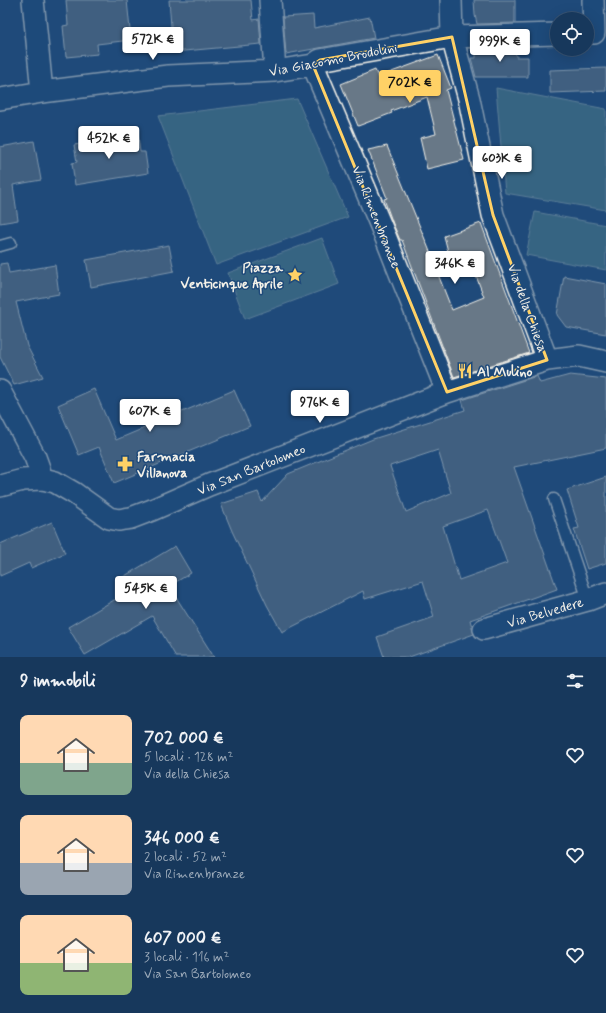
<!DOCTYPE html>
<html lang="it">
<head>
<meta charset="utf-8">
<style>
  body { margin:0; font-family:Mynerve,sans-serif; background:#203f62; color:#f1f3f6; height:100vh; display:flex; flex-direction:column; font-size:15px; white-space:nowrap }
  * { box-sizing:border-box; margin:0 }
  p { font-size:13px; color:#9eacbb }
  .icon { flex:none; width:22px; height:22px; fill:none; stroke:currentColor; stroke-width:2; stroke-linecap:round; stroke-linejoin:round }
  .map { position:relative; height:657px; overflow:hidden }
  .sheet { display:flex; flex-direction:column; background:#17385c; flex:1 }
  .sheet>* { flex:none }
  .fabs { position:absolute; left:550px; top:12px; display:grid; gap:8px }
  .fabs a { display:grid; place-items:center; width:44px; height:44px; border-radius:50%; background:#17385c; box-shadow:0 4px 16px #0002,0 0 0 1px #365272; font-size:20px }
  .price { position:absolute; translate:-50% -34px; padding:0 9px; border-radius:4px; background:#fff; color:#222; font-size:13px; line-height:26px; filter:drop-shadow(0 1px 2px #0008) }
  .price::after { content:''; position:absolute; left:50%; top:24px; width:12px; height:9px; margin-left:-6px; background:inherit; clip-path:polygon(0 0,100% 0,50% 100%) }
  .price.current { background:#ffd166; color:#111 }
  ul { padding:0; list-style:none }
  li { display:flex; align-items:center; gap:12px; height:100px; padding:0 20px }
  li span { display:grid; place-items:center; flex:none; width:112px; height:80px; border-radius:8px; color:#555 }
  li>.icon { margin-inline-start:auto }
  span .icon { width:48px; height:48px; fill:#fffc; stroke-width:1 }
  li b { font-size:17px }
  h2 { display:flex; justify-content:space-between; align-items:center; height:48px; padding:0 20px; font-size:17px }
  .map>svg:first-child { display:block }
</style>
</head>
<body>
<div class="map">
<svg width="606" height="657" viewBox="0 0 606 657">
  <rect width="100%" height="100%" fill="#1f4a7a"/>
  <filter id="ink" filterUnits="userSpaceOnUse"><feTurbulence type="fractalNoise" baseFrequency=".025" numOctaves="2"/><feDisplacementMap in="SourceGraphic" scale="8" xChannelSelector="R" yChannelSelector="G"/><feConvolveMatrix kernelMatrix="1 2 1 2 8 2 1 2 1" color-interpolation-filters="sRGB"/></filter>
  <g filter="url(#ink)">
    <path fill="#53838d" stroke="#a4baba" d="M496 88 606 109V210L505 193Z
      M297 99 348 217 216 265 158 116Z
      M535 212 606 225V270L526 255Z
      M322 238 339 284 245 319 228 273Z"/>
    <path fill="#677887" stroke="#f4f1e8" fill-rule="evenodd" d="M66 0H127L131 40 97 44 98 54 66 57 63 26 68 25Z
      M169 0H251L253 20 259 19 261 44 173 52Z
      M474 0H515V23L477 24 475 15Z
      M313 15 314 28 370 17 374 38 286 54 283 17Z
      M515 47 516 57H528V77H476L471 58H476V48Z
      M438 55 451 88 446 90 464 160 427 169 420 138 436 134 427 97 391 111 392 113 358 126 341 84 375 70 378 77Z
      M606 68V91L550 93V70Z
      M138 136 140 152H145L148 173 75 185 72 163 77 162 74 145Z
      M34 141 41 180 13 185 18 220 0 223V147Z
      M387 146 435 264H434L452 310 484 297 467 252 450 259 444 236 481 223 529 353 454 377 402 240H400L393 224 384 199 387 198 368 150Z
      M169 245 174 271 91 287 86 260Z
      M7 263 9 273 55 265 59 294 16 302 27 346 43 377 14 385 0 357V264Z
      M564 276 606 284V334L566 327 557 315Z
      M570 375 606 379V448L514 467 557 589 470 620 474 634 409 657H384L377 637 434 617 423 581 365 599 363 591 282 632 267 605 232 531 221 504 258 492 262 502 288 474 373 439 465 410 462 400 537 376 540 383ZM438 450 451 493 406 512 390 466ZM488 510 507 563 459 580 443 526Z
      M94 389 116 440 234 390 250 426 114 483 99 447 79 455 58 405Z
      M606 477V563L587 569 574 529 579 528 567 490Z
      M52 522 65 553 31 568 29 563 0 576V544Z
      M175 546 191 573 169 586 214 657H176L152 616 85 655 68 627 126 593 118 580Z"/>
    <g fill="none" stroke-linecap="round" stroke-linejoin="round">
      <g stroke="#f4f1e8" stroke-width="13">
        <path id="service" d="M0 246 11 243
          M554 499 588 600"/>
      </g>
      <g stroke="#f4f1e8" stroke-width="24">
        <path id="minor" d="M33 0 42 92
          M270 0 275 71
          M451 0 452 37 469 99 493 215 547 360
          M593 0 594 33
          M313 65 386 238 447 392
          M0 99 42 92 168 76 275 71 313 65 320 60 452 37 557 34
          M0 391 35 457 39 468 41 479
          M0 486 23 480 41 479 47 480 55 482 74 493 109 518 119 520 124 519 131 518 152 510 209 485 447 392 547 360 579 356 606 362
          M484 629 588 600 606 593"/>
      </g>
      <use href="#service" stroke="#1f4a7a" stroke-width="10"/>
      <use href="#minor" stroke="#1f4a7a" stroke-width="21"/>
    </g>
  </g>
  <path d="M0 0H606V657H0ZM452 37 493 215 547 360 447 392 313 65 320 60Z" fill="#1f4a7a" fill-opacity=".55" fill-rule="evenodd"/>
  <path fill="none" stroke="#ffd166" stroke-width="3" stroke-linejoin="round" d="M452 37 493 215 547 360 447 392 313 65 320 60Z"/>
  <defs>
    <g id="sight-bare" transform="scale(1.2)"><path d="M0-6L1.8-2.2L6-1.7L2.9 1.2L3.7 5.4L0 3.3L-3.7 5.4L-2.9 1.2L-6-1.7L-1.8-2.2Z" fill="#ffd166" stroke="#1f4a7a" stroke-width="2.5" paint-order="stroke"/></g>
    <g id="restaurant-bare" transform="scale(1.2)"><path d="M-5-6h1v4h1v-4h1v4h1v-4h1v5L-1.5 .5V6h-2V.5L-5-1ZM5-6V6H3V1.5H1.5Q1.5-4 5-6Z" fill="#ffd166" stroke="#1f4a7a" stroke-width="2.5" paint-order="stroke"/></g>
    <g id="pharmacy-bare" transform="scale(1.2)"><path d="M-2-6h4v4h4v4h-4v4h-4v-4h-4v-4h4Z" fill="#ffd166" stroke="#1f4a7a" stroke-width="2.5" paint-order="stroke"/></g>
  </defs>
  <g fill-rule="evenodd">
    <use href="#sight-bare" x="295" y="275"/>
    <use href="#restaurant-bare" x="465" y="371"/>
    <use href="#pharmacy-bare" x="125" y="464"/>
  </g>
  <g text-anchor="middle" stroke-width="3" stroke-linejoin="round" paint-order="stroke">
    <g font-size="14" fill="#f4f1e8" stroke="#1f4a7a">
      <text transform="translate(333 59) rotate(-11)" y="5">Via Giacomo Brodolini</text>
      <text transform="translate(377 217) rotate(68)" y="5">Via Rimenbranze</text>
      <text transform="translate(528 308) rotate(70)" y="5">Via della Chiesa</text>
      <text transform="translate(251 469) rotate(-22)" y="5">Via San Bartolomeo</text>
      <text transform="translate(545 612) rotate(-16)" y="5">Via Belvedere</text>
    </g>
    <g font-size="14" font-weight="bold" fill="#f4f1e8" stroke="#1f4a7a" text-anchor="start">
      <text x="283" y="272" text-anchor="end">Piazza<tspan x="283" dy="16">Venticinque Aprile</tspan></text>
      <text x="477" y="376">Al Mulino</text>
      <text x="137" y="461">Farmacia<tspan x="137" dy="16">Villanova</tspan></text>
    </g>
  </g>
</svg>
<div class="fabs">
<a><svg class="icon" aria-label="locate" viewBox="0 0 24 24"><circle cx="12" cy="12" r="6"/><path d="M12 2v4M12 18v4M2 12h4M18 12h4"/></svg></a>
</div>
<b class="price" style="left:153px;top:61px">572K €</b>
<b class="price" style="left:500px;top:63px">999K €</b>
<b class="price current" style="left:410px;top:104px">702K €</b>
<b class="price" style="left:109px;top:160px">452K €</b>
<b class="price" style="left:502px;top:180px">603K €</b>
<b class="price" style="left:455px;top:285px">346K €</b>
<b class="price" style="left:320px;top:424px">976K €</b>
<b class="price" style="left:150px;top:433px">607K €</b>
<b class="price" style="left:146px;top:610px">545K €</b>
</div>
<section class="sheet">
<h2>9 immobili<svg class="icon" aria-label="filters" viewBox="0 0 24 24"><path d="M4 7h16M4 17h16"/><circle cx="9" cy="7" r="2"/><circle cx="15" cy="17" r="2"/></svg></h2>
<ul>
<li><span style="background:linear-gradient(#ffd9b3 60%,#7fa58c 0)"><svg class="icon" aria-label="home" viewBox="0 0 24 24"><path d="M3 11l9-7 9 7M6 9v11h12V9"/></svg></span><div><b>702 000 €</b><p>5 locali · 128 m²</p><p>Via della Chiesa</p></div><svg class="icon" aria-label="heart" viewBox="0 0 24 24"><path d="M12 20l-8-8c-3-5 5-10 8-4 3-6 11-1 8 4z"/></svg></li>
<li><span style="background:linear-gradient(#ffd9b3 60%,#9aa5b1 0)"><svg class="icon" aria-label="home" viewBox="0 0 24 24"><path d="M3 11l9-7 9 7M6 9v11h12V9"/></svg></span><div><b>346 000 €</b><p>2 locali · 52 m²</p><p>Via Rimenbranze</p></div><svg class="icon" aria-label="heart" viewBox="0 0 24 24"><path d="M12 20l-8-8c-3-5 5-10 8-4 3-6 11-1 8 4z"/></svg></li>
<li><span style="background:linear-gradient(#ffd9b3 60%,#8fb573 0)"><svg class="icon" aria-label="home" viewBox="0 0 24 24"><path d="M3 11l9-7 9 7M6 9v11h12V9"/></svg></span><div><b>607 000 €</b><p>3 locali · 116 m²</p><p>Via San Bartolomeo</p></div><svg class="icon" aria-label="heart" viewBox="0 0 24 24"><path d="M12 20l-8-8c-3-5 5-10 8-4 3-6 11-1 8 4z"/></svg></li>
</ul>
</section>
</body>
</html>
